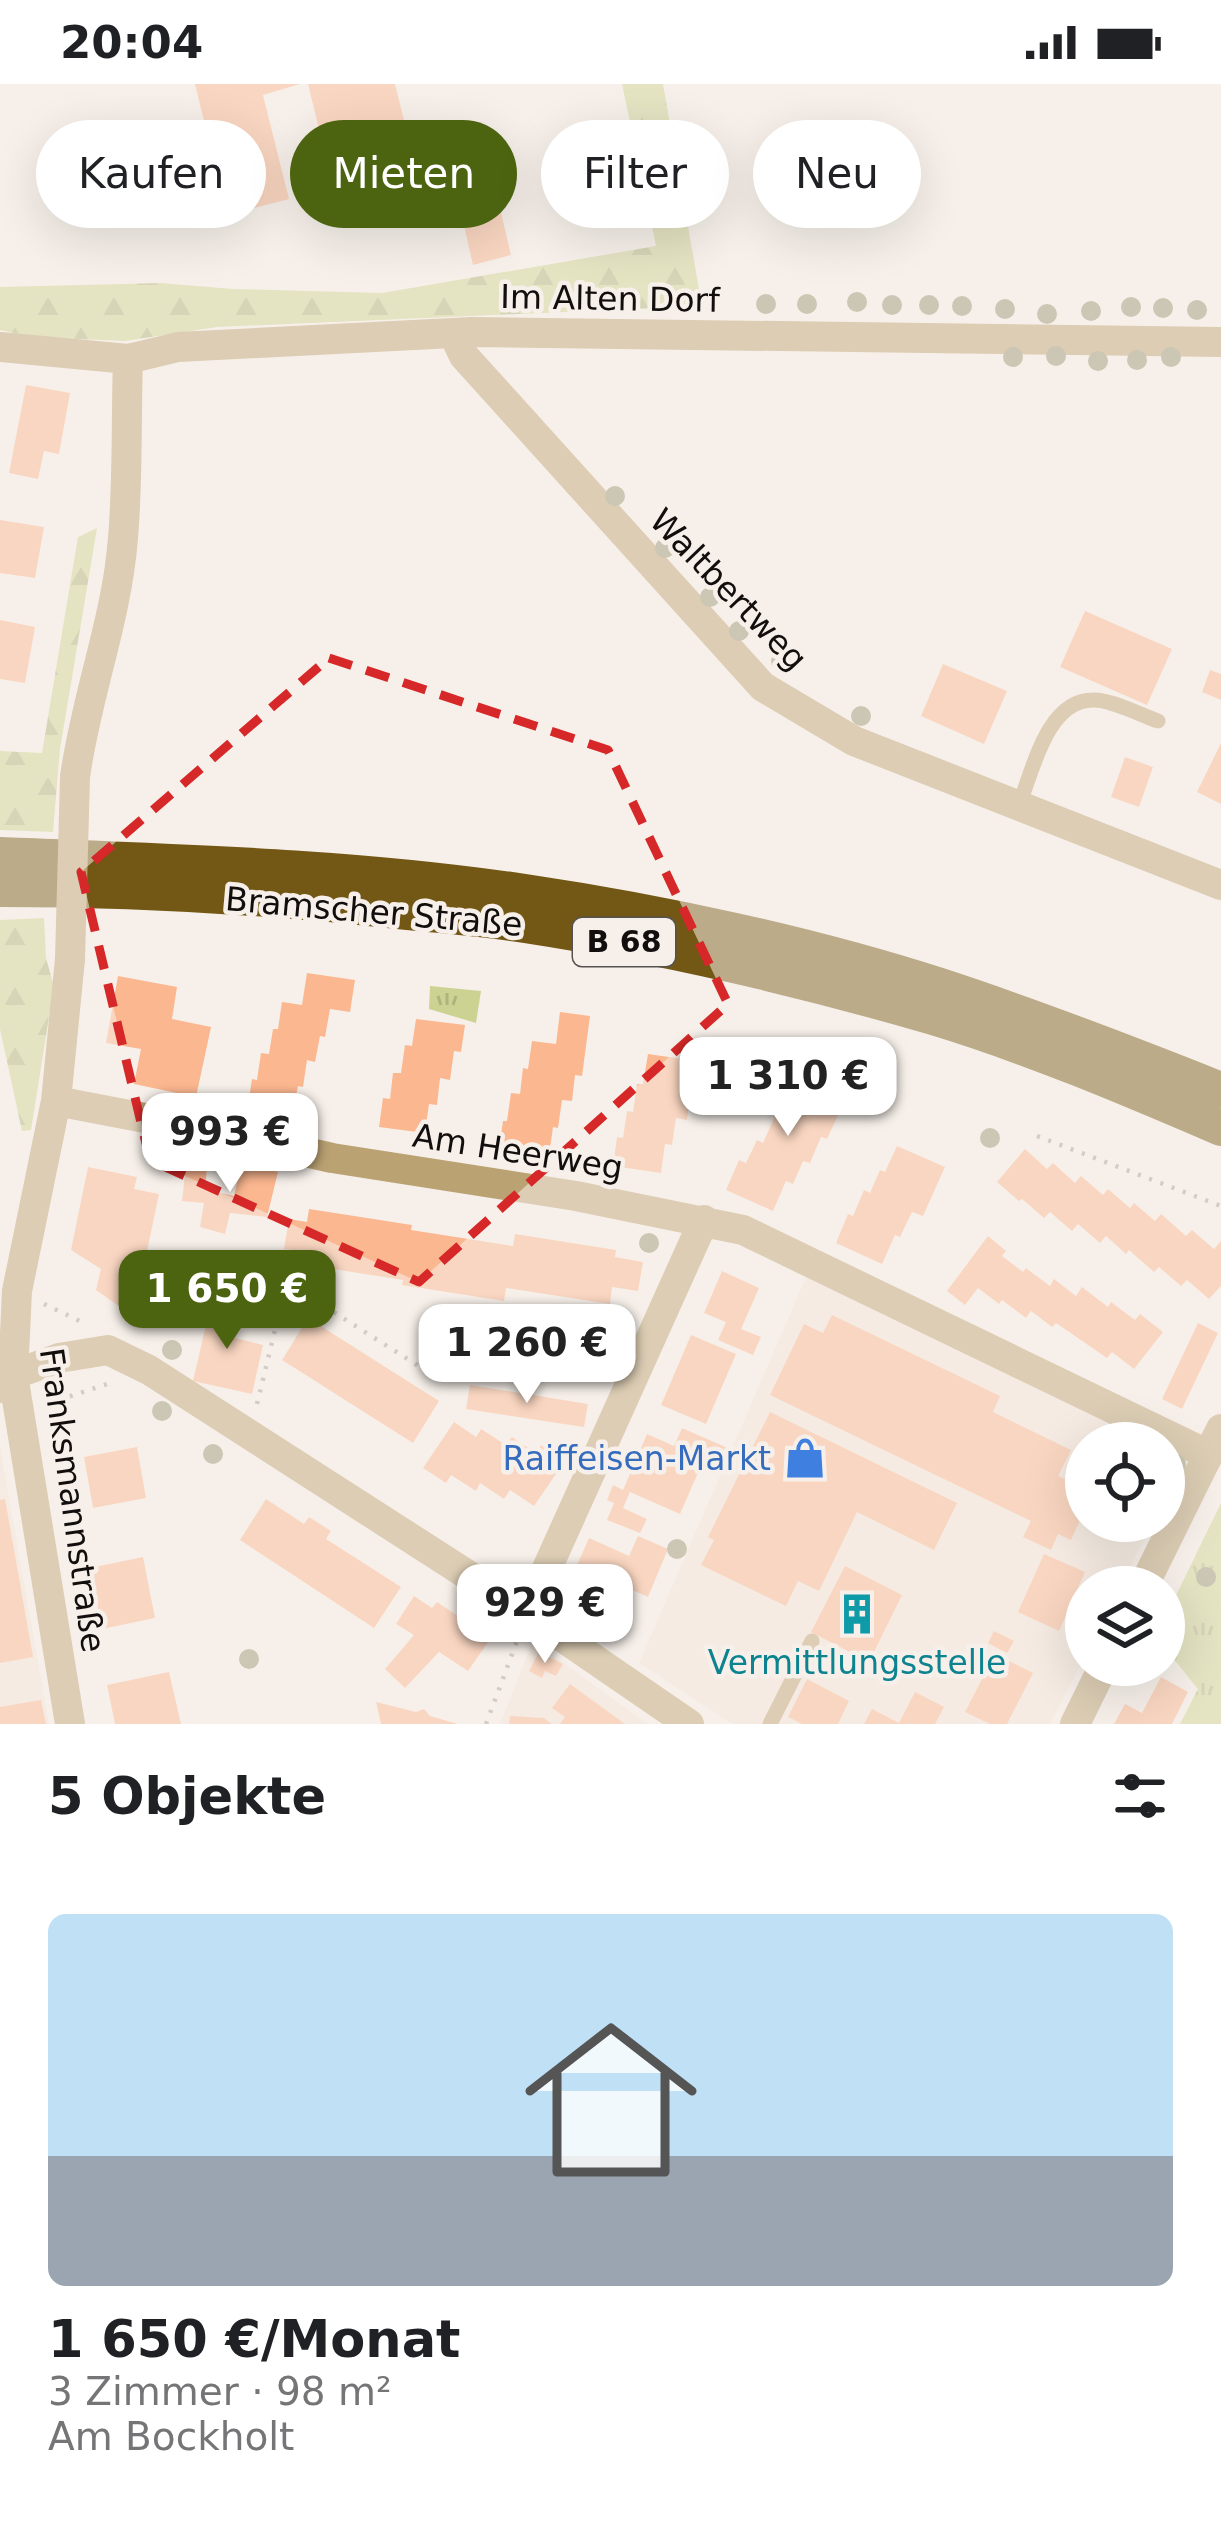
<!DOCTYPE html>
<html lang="de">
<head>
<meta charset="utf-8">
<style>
  body { margin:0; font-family:"DejaVu Sans",sans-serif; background:#f6f6f6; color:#202124; height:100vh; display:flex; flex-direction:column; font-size:45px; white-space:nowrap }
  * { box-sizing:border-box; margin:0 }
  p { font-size:39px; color:#757577 }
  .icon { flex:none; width:66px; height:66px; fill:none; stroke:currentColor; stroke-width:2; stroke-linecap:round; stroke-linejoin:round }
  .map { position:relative; height:1640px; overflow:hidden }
  .sheet { display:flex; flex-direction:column; background:#fff; flex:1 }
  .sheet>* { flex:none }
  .hud { position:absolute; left:36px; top:36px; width:1149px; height:108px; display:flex; gap:24px }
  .controls { position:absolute; left:1065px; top:1338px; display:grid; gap:24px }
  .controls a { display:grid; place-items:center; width:120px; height:120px; border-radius:50%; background:#fff; box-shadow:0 12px 48px #0002; font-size:60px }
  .price { position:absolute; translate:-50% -102px; padding:0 27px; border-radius:24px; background:#fff; color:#222; font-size:39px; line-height:78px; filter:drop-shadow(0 3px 6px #0008) }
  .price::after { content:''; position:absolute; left:50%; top:72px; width:36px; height:27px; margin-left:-18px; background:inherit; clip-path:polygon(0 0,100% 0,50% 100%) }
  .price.active { background:#4c630f; color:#fff }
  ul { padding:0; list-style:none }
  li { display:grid; align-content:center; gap:24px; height:636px; padding:0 48px }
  li span { display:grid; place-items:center; height:372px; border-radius:18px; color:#555 }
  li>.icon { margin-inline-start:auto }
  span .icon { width:216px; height:216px; fill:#fffc; stroke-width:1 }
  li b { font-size:51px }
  h2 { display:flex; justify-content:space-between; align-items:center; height:144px; padding:0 48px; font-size:51px }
  .pill { padding:0 42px; border-radius:54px; background:#fff; box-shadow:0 12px 48px #0002; font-size:42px; line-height:108px }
  .pill.active { background:#4c630f; color:#fff }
  .status { display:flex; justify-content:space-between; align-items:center; height:84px; padding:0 60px; background:#fff; direction:ltr }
  .status svg { height:33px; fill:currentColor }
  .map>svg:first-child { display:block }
</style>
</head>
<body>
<div class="status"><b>20:04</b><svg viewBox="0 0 49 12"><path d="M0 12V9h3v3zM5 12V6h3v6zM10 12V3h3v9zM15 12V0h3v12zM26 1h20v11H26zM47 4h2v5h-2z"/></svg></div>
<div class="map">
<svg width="1221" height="1640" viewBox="0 0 1221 1640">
  <defs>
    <pattern id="forest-firs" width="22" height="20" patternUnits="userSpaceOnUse" patternTransform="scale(3)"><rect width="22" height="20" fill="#ccd392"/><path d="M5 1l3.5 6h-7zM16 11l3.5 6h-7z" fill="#aeb47d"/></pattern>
    <pattern id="park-tufts" width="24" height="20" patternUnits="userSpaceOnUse" patternTransform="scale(3)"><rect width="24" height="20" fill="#ccd392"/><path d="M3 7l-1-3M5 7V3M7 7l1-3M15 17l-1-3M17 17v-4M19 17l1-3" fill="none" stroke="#aeb47d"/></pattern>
  </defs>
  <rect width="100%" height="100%" fill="#f7f0ea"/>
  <path fill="#f1e4d9" d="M807 1191 1160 1359H1086V1437H1154L1120 1503H1086V1570L1050 1640H732L639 1579Z
    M0 1363 49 1640H0Z
    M533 1557 648 1640H500Z"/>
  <path fill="url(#forest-firs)" d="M622 0H663L702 222 217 243 125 257 32 253 0 246V203L161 199 233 205 382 209 656 162Z
    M97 444 60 665 53 748 0 746V667L42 669 78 453Z
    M44 834 46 874 54 902 31 1046 22 1047 0 945V836Z"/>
  <path fill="url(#park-tufts)" d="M430 902 481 907 476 939 429 925Z
    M1221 1419V1640H1180L1198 1605 1164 1563V1536Z"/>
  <path fill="#fbb790" d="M195 0H300L263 11 289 115 227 131Z
    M308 0H395L404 36 322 57Z
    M500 124 511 171 473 181 462 133Z
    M26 301 70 309 59 370 44 367 38 395 9 389Z
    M0 436 44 443 35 494 0 489Z
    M1085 527 1172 565 1147 621 1060 583Z
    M0 536 35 543 25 599 0 595Z
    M943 580 1007 607 984 660 921 632Z
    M1210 586 1221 590V616L1202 608Z
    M1221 659V720L1197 708Z
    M1125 673 1153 683 1139 723 1111 713Z
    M307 889 355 896 350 928 330 925 325 953 320 952 315 978 307 976 303 1003 298 1002 293 1028 248 1021 252 995 257 996 261 969 269 970 273 945H278L282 918 302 921Z
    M118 892 177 903 172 935 211 943 196 1013 134 1000 141 965 106 959Z
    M560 928 590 932 582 992 575 991 572 1017 562 1016 558 1044 553 1043 549 1071 499 1064 503 1037H507L511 1009 520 1010 523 984 528 985 532 957 556 960Z
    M416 935 465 941 461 968 454 967 450 996 440 994 437 1021 429 1020 425 1049 379 1043 383 1014 390 1015 393 989H401L405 961 412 962Z
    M715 954 748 959 743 988 710 983Z
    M648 970 703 978 699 1008 691 1007 687 1036 676 1034 672 1061 665 1060 661 1089 613 1082 617 1053 623 1054 627 1027 633 1028 637 1000H643Z
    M810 972 838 985 822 1022 839 1029 827 1055 821 1053 810 1079 803 1077 793 1100 786 1097 773 1127 726 1106 739 1076 746 1079 757 1056 763 1059 775 1032 780 1035Z
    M897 1062 945 1083 923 1132 912 1128 900 1153 895 1151 882 1180 836 1159 848 1130 853 1132 864 1106 870 1109 880 1086 885 1088Z
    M1025 1065 1047 1085 1053 1079 1075 1099 1081 1092 1103 1111 1108 1105 1130 1124 1134 1119 1155 1137 1161 1130 1186 1152 1192 1146 1214 1165 1221 1157V1202L1209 1215 1187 1196 1181 1202 1159 1183 1154 1188 1129 1166 1126 1170 1106 1152 1100 1159 1078 1140 1072 1147 1050 1128 1044 1134 1022 1115 1019 1117 997 1098Z
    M242 1079 278 1088 267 1133 230 1129 225 1150 200 1143 204 1119 182 1117 186 1081 207 1083 205 1105 234 1112Z
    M88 1083 137 1093 134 1105 159 1110 145 1177 180 1202 150 1244 96 1206 101 1185 71 1166Z
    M309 1125 412 1141 411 1146 513 1162 515 1150 616 1166 615 1173 643 1178 638 1207 612 1203 610 1220 506 1204 504 1217 402 1201 403 1196 301 1180 303 1167 284 1165 289 1135 307 1138Z
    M988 1152 1006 1167 1002 1172 1023 1188 1026 1184 1050 1202 1054 1195 1076 1212 1082 1203 1108 1223 1111 1218 1135 1236 1140 1230 1163 1248 1134 1285 1112 1268 1107 1274 1056 1239 1052 1243 1031 1227 1026 1234 1002 1216 999 1220 978 1204 965 1221 947 1207Z
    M722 1187 759 1204 741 1245 761 1253 753 1271 718 1256 726 1238 704 1229Z
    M212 1215 243 1222 235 1254 263 1261 252 1310 193 1297Z
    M832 1231 1000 1312 993 1328 1071 1366 1058 1392 1083 1403 1086 1397V1423L1071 1456 1058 1450 1051 1466 1023 1453 1031 1437 770 1311 804 1240 823 1249Z
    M308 1234 439 1317 413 1359 282 1276Z
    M1198 1239 1218 1249 1182 1325 1162 1315Z
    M450 1241 604 1266 599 1290 446 1265Z
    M691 1251 736 1270 706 1340 661 1321Z
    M470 1301 588 1320 584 1343 466 1325Z
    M770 1328 957 1419 934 1466 857 1428 819 1507 798 1497 786 1522 701 1481 714 1456 708 1453Z
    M454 1338 476 1353 481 1345 506 1361 512 1353 536 1369 541 1361 565 1377 534 1422 510 1406 504 1415 480 1399 476 1407 451 1391 446 1399 423 1384Z
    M682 1344 730 1365 722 1383 704 1375 680 1430 630 1408 623 1424 647 1435 640 1449 607 1436 614 1419 607 1416 613 1401 623 1406 647 1350 674 1362Z
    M137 1363 146 1414 93 1424 84 1373Z
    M5 1415 33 1573 0 1579V1416Z
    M266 1415 304 1440 309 1433 331 1447 326 1455 401 1503 374 1544 240 1456Z
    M638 1452 668 1465 648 1513 632 1506 625 1522 570 1497 589 1454 629 1472Z
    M1044 1470 1085 1488 1059 1547 1018 1528Z
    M143 1473 155 1534 102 1545 90 1484Z
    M845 1482 902 1511 869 1578 811 1548Z
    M414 1512 432 1524 437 1518 491 1554 468 1587 439 1568 405 1604 385 1585 414 1551 396 1540Z
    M994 1547 1014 1557 1007 1569 988 1559Z
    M539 1568 563 1580 556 1592 545 1587 542 1594 529 1587Z
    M995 1570 1033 1589 1007 1640H990L965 1628Z
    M169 1588 181 1640H115L107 1601Z
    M1161 1593 1188 1608 1172 1640H1114L1125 1620 1142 1629Z
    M807 1595 849 1617 838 1640H802L788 1633Z
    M570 1600 625 1640H560L565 1633 552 1624Z
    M915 1608 944 1623 935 1640H864L872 1625 899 1639Z
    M41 1616 46 1640H0V1623Z
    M376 1618 416 1628 424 1625 430 1632 458 1640H381Z
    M510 1632 544 1634 552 1640H509Z"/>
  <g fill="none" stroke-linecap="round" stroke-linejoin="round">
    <path stroke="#a59f9b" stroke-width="4.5" stroke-dasharray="3 9" stroke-linecap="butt" d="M1037 1052 1221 1122
      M44 1220 82 1238
      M47 1320 110 1299
      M257 1320 284 1209 321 1220 428 1288
      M486 1640 517 1557"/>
    <path stroke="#bba273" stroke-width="15" d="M1019 721C1033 686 1047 616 1093 616 1110 615 1141 631 1158 637
      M770 1640 812 1557"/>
    <path stroke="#bba273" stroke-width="30" d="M453 249 464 272 763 603 854 657 1221 801
      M0 263 128 275 178 263 472 248 1221 258
      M75 693C86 612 117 535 123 454 128 395 126 334 128 275
      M56 1017 213 1047 332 1074 576 1112 743 1146 1209 1371
      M0 1304 13 1291 59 1274 108 1266 149 1286 527 1529 689 1640
      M1143 1503 1221 1345
      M527 1529 704 1136
      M70 1640 13 1291 17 1207 56 1017 70 875
      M1075 1640 1104 1581"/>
    <path stroke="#735714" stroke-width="36" d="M0 771C175 778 351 782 525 808 660 828 810 860 940 902 1035 933 1128 969 1221 1006
      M0 805C136 805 273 813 408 828 447 832 487 835 525 841 663 862 799 894 933 933 1029 962 1128 1004 1221 1044"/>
    <path stroke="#bba273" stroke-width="30" d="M70 875 75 693"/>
  </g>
  <g fill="#959473">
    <circle cx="857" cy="218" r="10"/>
    <circle cx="766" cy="220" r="10"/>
    <circle cx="807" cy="220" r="10"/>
    <circle cx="892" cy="221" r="10"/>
    <circle cx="929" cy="221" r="10"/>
    <circle cx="962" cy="222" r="10"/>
    <circle cx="1131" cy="223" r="10"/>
    <circle cx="1163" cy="224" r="10"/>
    <circle cx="1005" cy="225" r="10"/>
    <circle cx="1197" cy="226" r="10"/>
    <circle cx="1091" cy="227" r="10"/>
    <circle cx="1047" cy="230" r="10"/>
    <circle cx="1056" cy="272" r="10"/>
    <circle cx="1013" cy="273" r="10"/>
    <circle cx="1171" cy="273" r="10"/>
    <circle cx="1137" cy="276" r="10"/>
    <circle cx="1098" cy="277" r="10"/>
    <circle cx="615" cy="412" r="10"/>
    <circle cx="665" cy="464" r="10"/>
    <circle cx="710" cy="513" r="10"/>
    <circle cx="739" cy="547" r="10"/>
    <circle cx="781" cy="577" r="10"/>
    <circle cx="861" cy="632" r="10"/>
    <circle cx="990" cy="1054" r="10"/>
    <circle cx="649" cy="1159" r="10"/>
    <circle cx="172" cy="1266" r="10"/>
    <circle cx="162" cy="1327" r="10"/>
    <circle cx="213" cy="1370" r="10"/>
    <circle cx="1176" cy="1380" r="10"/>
    <circle cx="677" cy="1465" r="10"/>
    <circle cx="1206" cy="1493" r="10"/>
    <circle cx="614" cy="1546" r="10"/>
    <circle cx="249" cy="1575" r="10"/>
  </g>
  <path d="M0 0H1221V1640H0ZM329 574 608 666 728 920 419 1198 150 1076 81 788Z" fill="#f7f0ea" fill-opacity=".55" fill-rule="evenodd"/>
  <path fill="none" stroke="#d62828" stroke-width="9" stroke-dasharray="24 15" stroke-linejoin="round" d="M329 574 608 666 728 920 419 1198 150 1076 81 788Z"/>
  <defs>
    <g id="shop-bare" transform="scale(3.24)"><path d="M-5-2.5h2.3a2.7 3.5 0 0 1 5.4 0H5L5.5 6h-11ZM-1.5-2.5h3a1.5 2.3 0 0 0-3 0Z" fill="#3f7fe0" stroke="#f7f0ea" stroke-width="2.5" paint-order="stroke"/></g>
    <g id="building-bare" transform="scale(3.24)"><path d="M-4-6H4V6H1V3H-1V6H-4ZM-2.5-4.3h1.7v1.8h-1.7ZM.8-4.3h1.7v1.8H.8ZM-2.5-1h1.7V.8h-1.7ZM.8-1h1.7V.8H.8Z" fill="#0f9aa8" stroke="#f7f0ea" stroke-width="2.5" paint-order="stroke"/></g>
  </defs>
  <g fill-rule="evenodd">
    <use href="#shop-bare" x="805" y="1374"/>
    <use href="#building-bare" x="857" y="1530"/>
  </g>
  <g text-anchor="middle" stroke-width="9" stroke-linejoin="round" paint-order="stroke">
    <rect fill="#f7f0ea" stroke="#56524f" stroke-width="3" x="573" y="834" width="102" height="48" rx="9"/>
    <g font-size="30" font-weight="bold" fill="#110e0d">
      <text x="624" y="868">B 68</text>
    </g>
    <g font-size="33" fill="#110e0d" stroke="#f7f0ea">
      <text transform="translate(610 214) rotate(1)" y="12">Im Alten Dorf</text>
      <text transform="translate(729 505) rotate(46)" y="12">Waltbertweg</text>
      <text transform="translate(374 827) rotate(5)" y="12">Bramscher Straße</text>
      <text transform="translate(518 1067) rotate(9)" y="12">Am Heerweg</text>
      <text transform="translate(73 1416) rotate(82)" y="12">Franksmannstraße</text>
    </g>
    <g font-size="33" fill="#366cbe" stroke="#f7f0ea" text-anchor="end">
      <text x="771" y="1386">Raiffeisen-Markt</text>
    </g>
    <g font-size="33" fill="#0d838f" stroke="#f7f0ea">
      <text x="857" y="1590">Vermittlungsstelle</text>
    </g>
  </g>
</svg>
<div class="controls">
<a><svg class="icon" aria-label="locate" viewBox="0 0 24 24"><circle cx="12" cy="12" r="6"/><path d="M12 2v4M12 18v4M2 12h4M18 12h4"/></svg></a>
<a><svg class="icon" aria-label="layers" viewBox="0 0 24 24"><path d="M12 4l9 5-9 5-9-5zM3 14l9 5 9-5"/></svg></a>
</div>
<b class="price" style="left:788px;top:1055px">1 310 €</b>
<b class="price" style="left:230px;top:1111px">993 €</b>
<b class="price active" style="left:227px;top:1268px">1 650 €</b>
<b class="price" style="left:527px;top:1322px">1 260 €</b>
<b class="price" style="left:545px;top:1582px">929 €</b>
<div class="hud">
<a class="pill">Kaufen</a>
<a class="pill active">Mieten</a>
<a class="pill">Filter</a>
<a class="pill">Neu</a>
</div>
</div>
<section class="sheet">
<h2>5 Objekte<svg class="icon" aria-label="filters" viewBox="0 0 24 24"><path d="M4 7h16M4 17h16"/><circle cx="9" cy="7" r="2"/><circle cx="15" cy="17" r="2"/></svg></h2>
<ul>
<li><span style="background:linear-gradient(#bfe0f5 65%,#9aa5b1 0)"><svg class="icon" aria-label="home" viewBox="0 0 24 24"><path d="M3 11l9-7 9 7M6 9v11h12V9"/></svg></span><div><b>1 650 €/Monat</b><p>3 Zimmer · 98 m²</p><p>Am Bockholt</p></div></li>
</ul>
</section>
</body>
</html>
